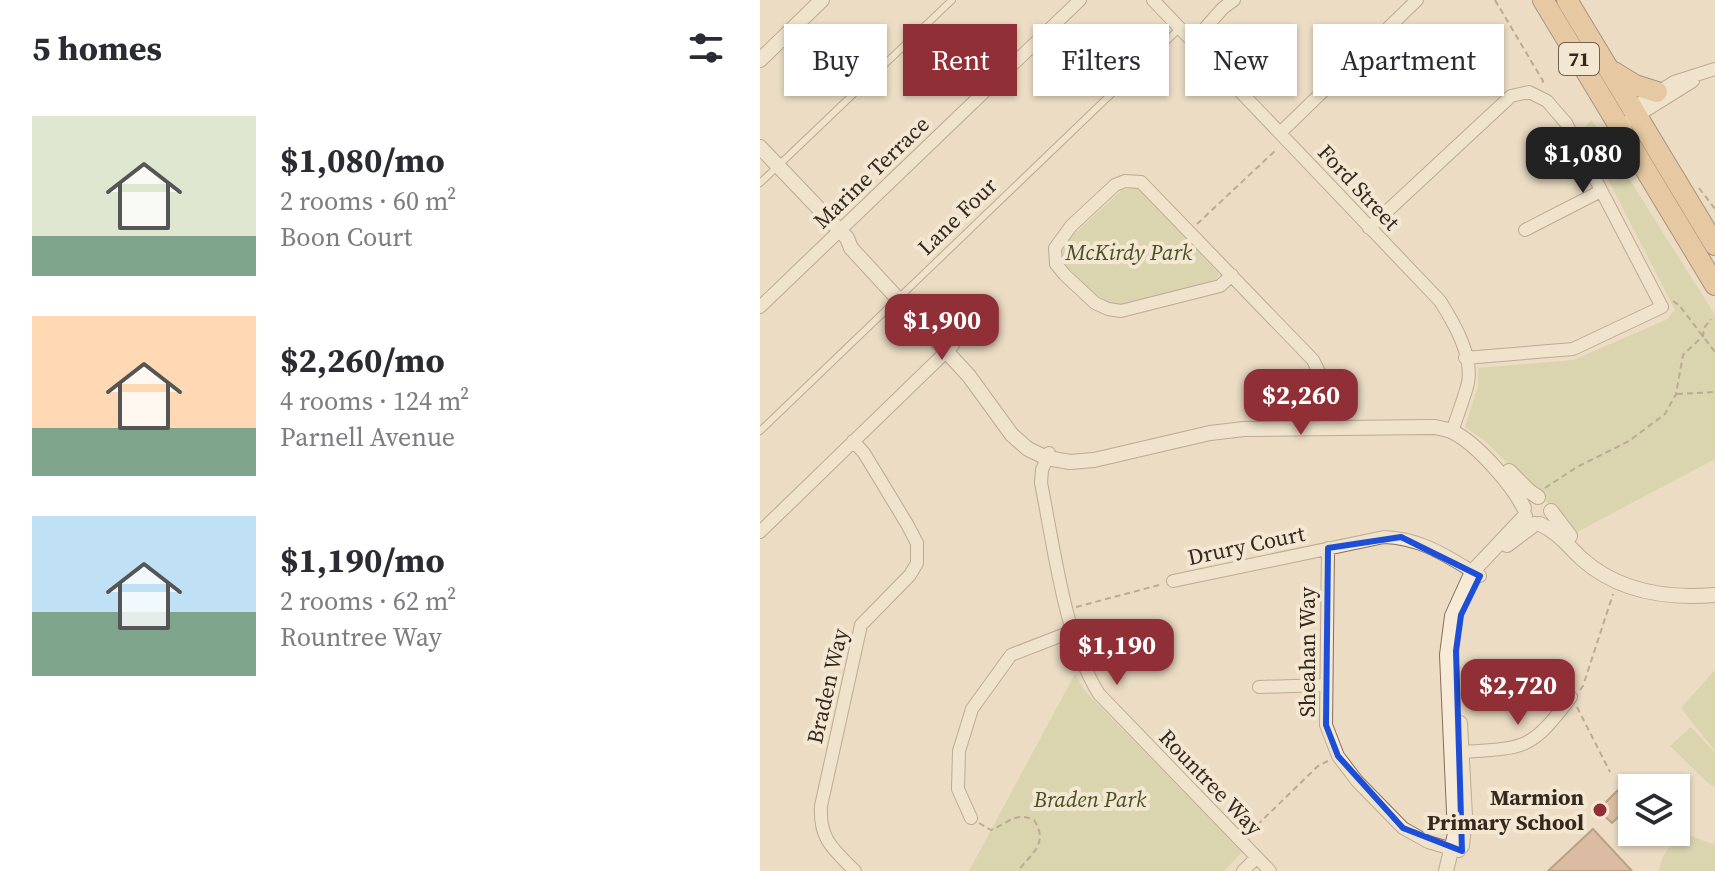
<!DOCTYPE html>
<html lang="en">
<head>
<meta charset="utf-8">
<style>
  body { margin:0; font-family:"Source Serif 4",serif; background:#f2f2f3; color:#2b2b33; height:100vh; display:flex; flex-direction:column; font-size:30px; white-space:nowrap }
  * { box-sizing:border-box; margin:0 }
  p { font-size:26px; color:#7c7c81 }
  .icon { flex:none; width:44px; height:44px; fill:none; stroke:currentColor; stroke-width:2; stroke-linecap:round; stroke-linejoin:round }
  .map { position:relative; flex:1; overflow:hidden }
  .details { display:flex; flex-direction:column; background:#fff; width:760px }
  .details>* { flex:none }
  .banner { position:absolute; left:24px; top:24px; width:760px; height:72px; display:flex; gap:16px }
  .tools { position:absolute; left:858px; top:774px; display:grid; gap:16px }
  .tools a { display:grid; place-items:center; width:72px; height:72px; border-radius:0px; background:#fff; box-shadow:0 2px 6px #0004; font-size:40px }
  .price { position:absolute; translate:-50% -68px; padding:0 18px; border-radius:16px; background:#902f36; color:#fff; font-size:26px; line-height:52px; filter:drop-shadow(0 2px 4px #0008) }
  .price::after { content:''; position:absolute; left:50%; top:48px; width:24px; height:18px; margin-left:-12px; background:inherit; clip-path:polygon(0 0,100% 0,50% 100%) }
  .price.on { background:#222; color:#fff }
  ul { padding:0; list-style:none }
  li { display:flex; align-items:center; gap:24px; height:200px; padding:0 32px }
  li span { display:grid; place-items:center; flex:none; width:224px; height:160px; border-radius:0px; color:#555 }
  li>.icon { margin-inline-start:auto }
  span .icon { width:96px; height:96px; fill:#fffc; stroke-width:1 }
  li b { font-size:34px }
  h2 { display:flex; justify-content:space-between; align-items:center; height:96px; padding:0 32px; font-size:34px }
  .chip { padding:0 28px; border-radius:0px; background:#fff; box-shadow:0 2px 6px #0004; font-size:28px; line-height:72px }
  .chip.on { background:#902f36; color:#fff }
  main { display:flex; flex:1; min-height:0 }
  .map>svg:first-child { display:block }
</style>
</head>
<body>
<main>
<section class="details">
<h2>5 homes<svg class="icon" aria-label="filters" viewBox="0 0 24 24"><path d="M4 7h16M4 17h16"/><circle cx="9" cy="7" r="2"/><circle cx="15" cy="17" r="2"/></svg></h2>
<ul>
<li><span style="background:linear-gradient(#dfe7d0 75%,#7fa58c 0)"><svg class="icon" aria-label="home" viewBox="0 0 24 24"><path d="M3 11l9-7 9 7M6 9v11h12V9"/></svg></span><div><b>$1,080/mo</b><p>2 rooms · 60 m²</p><p>Boon Court</p></div></li>
<li><span style="background:linear-gradient(#ffd9b3 70%,#7fa58c 0)"><svg class="icon" aria-label="home" viewBox="0 0 24 24"><path d="M3 11l9-7 9 7M6 9v11h12V9"/></svg></span><div><b>$2,260/mo</b><p>4 rooms · 124 m²</p><p>Parnell Avenue</p></div></li>
<li><span style="background:linear-gradient(#bfe0f5 60%,#7fa58c 0)"><svg class="icon" aria-label="home" viewBox="0 0 24 24"><path d="M3 11l9-7 9 7M6 9v11h12V9"/></svg></span><div><b>$1,190/mo</b><p>2 rooms · 62 m²</p><p>Rountree Way</p></div></li>
</ul>
</section>
<div class="map">
<svg width="955" height="871" viewBox="0 0 955 871">
  <rect width="100%" height="100%" fill="#ebdcc3"/>
  <path fill="#c6c998" d="M832 120 955 315V459L817 532 724 440 705 427 718 386V368L813 360 906 320 915 310 822 129Z
    M378 187 459 274 455 281C434 287 362 311 345 303 330 296 311 271 301 258L303 244 362 190Z
    M955 670V751L921 708Z
    M315 674 325 691 482 852 464 871H209Z
    M931 727 955 753V787L948 783 910 746Z
    M931 836 955 845V871H899C902 851 912 842 931 836Z"/>
  <path fill="#c7957b" stroke="#825742" stroke-width="2" d="M866 782 872 789V804L852 823 838 810Z
    M833 829 872 871H788Z"/>
  <g fill="none" stroke-linecap="round" stroke-linejoin="round">
    <g stroke="#846e5b" stroke-width="8">
      <path id="service" d="M0 183 192 0
        M0 431 420 28"/>
    </g>
    <g stroke="#846e5b" stroke-width="14">
      <path id="minor" d="M393 0 680 301C694 323 713 355 708 383 704 399 697 416 692 432
        M433 42 463 8 474 0
        M869 110 914 82 955 69
        M861 126 933 81
        M520 133 657 0
        M609 228 751 96 769 92 787 101 806 123 902 307 813 349 705 358
        M765 230 841 191
        M472 275 460 286 361 311 348 309 335 303 305 275 296 264 295 248 311 226 355 185 365 181 381 182 553 360 563 380 568 426
        M0 307 320 0
        M93 441 104 453 147 524 157 543V563L150 575 101 625 61 806C59 839 73 849 95 871
        M289 453 282 470 281 483C294 547 305 640 339 694L510 871
        M0 532 193 345
        M568 548 566 725 578 756 597 781 643 828 668 842 699 851
        M413 581 624 537C662 538 688 557 720 576
        M499 687 566 685
        M702 752C766 748 771 750 811 697
        M211 818 198 789 199 751 212 709 251 655 313 631
        M483 871 496 858"/>
    </g>
    <g stroke="#846e5b" stroke-width="16">
      <path id="tertiary" d="M0 60 62 0
        M0 147 87 238 91 248 209 376 252 435 268 449 287 458 310 462 334 460 450 433 484 429 674 427C680 428 687 429 693 432 716 443 753 485 764 508
        M749 471 769 491 778 497
        M791 511 810 536
        M780 524C798 532 808 546 822 559 859 592 907 599 955 595
        M747 545 775 524
        M700 723 705 816 702 846
        M686 871 695 834 687 655 692 616 712 572 765 516"/>
    </g>
    <g stroke="#523d2f" stroke-width="22">
      <path id="trunk" d="M783 0 955 285
        M807 0 955 245
        M854 72 875 85 897 92"/>
    </g>
    <path stroke="#846e5b" stroke-width="2" stroke-dasharray="6 4" stroke-linecap="butt" d="M735 0 783 81 782 84
      M939 188 955 209
      M437 224 517 149
      M913 301 919 305 955 352
      M917 394 955 392
      M785 488 817 467 869 441 905 414 916 394 923 355 943 336 944 328 951 319
      M316 607 403 584
      M820 690 823 686 853 594
      M817 707 850 772
      M219 823 231 830C247 824 255 811 274 820 289 843 272 853 258 871
      M490 832 558 766 568 761"/>
    <use href="#service" stroke="#f7ead6" stroke-width="6"/>
    <use href="#minor" stroke="#f7ead6" stroke-width="12"/>
    <use href="#tertiary" stroke="#f7ead6" stroke-width="14"/>
    <use href="#trunk" stroke="#e1b27a" stroke-width="20"/>
  </g>
  <path d="M0 0H955V871H0ZM641 537 720 576 701 615 696 651 702 851 643 828 578 756 566 725 568 548Z" fill="#ebdcc3" fill-opacity=".55" fill-rule="evenodd"/>
  <path fill="none" stroke="#1d4ed8" stroke-width="6" stroke-linejoin="round" d="M641 537 720 576 701 615 696 651 702 851 643 828 578 756 566 725 568 548Z"/>
  <circle fill="#902f36" stroke="#f3e7d2" stroke-width="3" cx="840" cy="810" r="8"/>
  <g text-anchor="middle" stroke-width="8" stroke-linejoin="round" paint-order="stroke">
    <rect fill="#f3e7d2" stroke="#6e6154" stroke-width="2" x="799" y="43" width="40" height="32" rx="6"/>
    <g font-size="20" font-weight="bold" fill="#35281e">
      <text x="819" y="66">71</text>
    </g>
    <g font-size="22" fill="#35281e" stroke="#f3e7d2">
      <text transform="translate(111 172) rotate(-44)" y="8">Marine Terrace</text>
      <text transform="translate(599 187) rotate(47)" y="8">Ford Street</text>
      <text transform="translate(197 216) rotate(-44)" y="8">Lane Four</text>
      <text transform="translate(486 545) rotate(-12)" y="8">Drury Court</text>
      <text transform="translate(547 652) rotate(-90)" y="8">Sheahan Way</text>
      <text transform="translate(67 686) rotate(-77)" y="8">Braden Way</text>
      <text transform="translate(451 782) rotate(46)" y="8">Rountree Way</text>
    </g>
    <g font-size="22" font-style="italic" fill="#495026" stroke="#f3e7d2">
      <text x="369" y="260">McKirdy Park</text>
      <text x="330" y="807">Braden Park</text>
    </g>
    <g font-size="22" font-weight="bold" fill="#35281e" stroke="#f3e7d2" text-anchor="end">
      <text x="824" y="805">Marmion<tspan x="824" dy="25">Primary School</tspan></text>
    </g>
  </g>
</svg>
<div class="tools">
<a><svg class="icon" aria-label="layers" viewBox="0 0 24 24"><path d="M12 4l9 5-9 5-9-5zM3 14l9 5 9-5"/></svg></a>
</div>
<b class="price on" style="left:823px;top:195px">$1,080</b>
<b class="price" style="left:182px;top:362px">$1,900</b>
<b class="price" style="left:541px;top:437px">$2,260</b>
<b class="price" style="left:357px;top:687px">$1,190</b>
<b class="price" style="left:758px;top:727px">$2,720</b>
<div class="banner">
<a class="chip">Buy</a>
<a class="chip on">Rent</a>
<a class="chip">Filters</a>
<a class="chip">New</a>
<a class="chip">Apartment</a>
</div>
</div>
</main>
</body>
</html>
